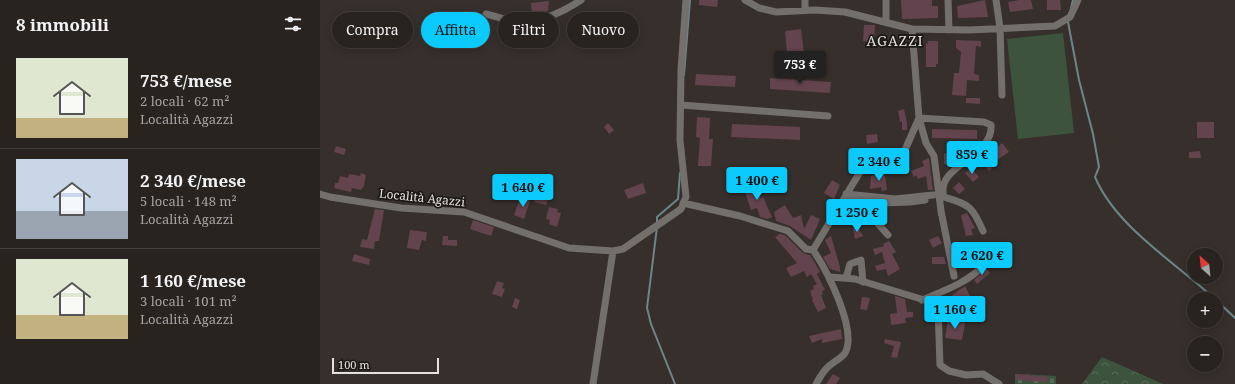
<!DOCTYPE html>
<html lang="it">
<head>
<meta charset="utf-8">
<style>
  body { margin:0; font-family:"Noto Serif",serif; background:#312b29; color:#f1f3f6; height:100vh; display:flex; flex-direction:column; font-size:15px; white-space:nowrap }
  * { box-sizing:border-box; margin:0 }
  p { font-size:13px; color:#a5a4a5 }
  .icon { flex:none; width:22px; height:22px; fill:none; stroke:currentColor; stroke-width:2; stroke-linecap:round; stroke-linejoin:round }
  .map { position:relative; flex:1; overflow:hidden }
  .details { display:flex; flex-direction:column; background:#292320; width:320px }
  .details>* { flex:none }
  .top-card { position:absolute; left:12px; top:12px; width:380px; height:36px; display:flex; gap:8px }
  .needle { width:26px; rotate:333deg }
  .tools { position:absolute; left:867px; top:248px; display:grid; gap:8px }
  .tools a { display:grid; place-items:center; width:36px; height:36px; border-radius:50%; background:#292320; box-shadow:0 2px 10px #0003,0 0 0 1px #45403e; font-size:20px }
  .scale { position:absolute; left:12px; bottom:10px; width:107px; box-sizing:border-box; padding-left:4px; border:2px solid #e6e1de; border-top:0; font-size:11px; line-height:14px; white-space:nowrap; color:#e6e1de; -webkit-text-stroke:3px #1c1816; paint-order:stroke }
  .price { position:absolute; translate:-50% -34px; padding:0 9px; border-radius:4px; background:#09cafa; color:#111; font-size:13px; line-height:26px; filter:drop-shadow(0 1px 2px #0008) }
  .price::after { content:''; position:absolute; left:50%; top:24px; width:12px; height:9px; margin-left:-6px; background:inherit; clip-path:polygon(0 0,100% 0,50% 100%) }
  .price.on { background:#222; color:#fff }
  ul { padding:0; list-style:none }
  li { display:flex; align-items:center; gap:12px; height:100px; padding:0 16px }
  li+li { border-top:1px solid #45403e }
  li span { display:grid; place-items:center; flex:none; width:112px; height:80px; border-radius:0px; color:#555 }
  li>.icon { margin-inline-start:auto }
  span .icon { width:48px; height:48px; fill:#fffc; stroke-width:1 }
  li b { font-size:17px }
  h2 { display:flex; justify-content:space-between; align-items:center; height:48px; padding:0 16px; font-size:17px }
  .chip { padding:0 14px; border-radius:18px; background:#292320; box-shadow:0 2px 10px #0003,0 0 0 1px #45403e; font-size:14px; line-height:36px }
  .chip.on { background:#09cafa; color:#111 }
  main { display:flex; flex:1; min-height:0 }
  .map>svg:first-child { display:block }
</style>
</head>
<body>
<main>
<section class="details">
<h2>8 immobili<svg class="icon" aria-label="filters" viewBox="0 0 24 24"><path d="M4 7h16M4 17h16"/><circle cx="9" cy="7" r="2"/><circle cx="15" cy="17" r="2"/></svg></h2>
<ul>
<li><span style="background:linear-gradient(#dfe7d0 75%,#c2b280 0)"><svg class="icon" aria-label="home" viewBox="0 0 24 24"><path d="M3 11l9-7 9 7M6 9v11h12V9"/></svg></span><div><b>753 €/mese</b><p>2 locali · 62 m²</p><p>Località Agazzi</p></div></li>
<li><span style="background:linear-gradient(#c9d6e8 65%,#9aa5b1 0)"><svg class="icon" aria-label="home" viewBox="0 0 24 24"><path d="M3 11l9-7 9 7M6 9v11h12V9"/></svg></span><div><b>2 340 €/mese</b><p>5 locali · 148 m²</p><p>Località Agazzi</p></div></li>
<li><span style="background:linear-gradient(#dfe7d0 70%,#c2b280 0)"><svg class="icon" aria-label="home" viewBox="0 0 24 24"><path d="M3 11l9-7 9 7M6 9v11h12V9"/></svg></span><div><b>1 160 €/mese</b><p>3 locali · 101 m²</p><p>Località Agazzi</p></div></li>
</ul>
</section>
<div class="map">
<svg width="915" height="384" viewBox="0 0 915 384">
  <defs>
    <pattern id="forest-crowns" width="20" height="18" patternUnits="userSpaceOnUse"><rect width="20" height="18" fill="#3d533d"/><path d="M2 6a3 3 0 1 1 6 0M12 15a3 3 0 1 1 6 0" fill="none" stroke="#596b59"/></pattern>
    <pattern id="cemetery-stones" width="16" height="16" patternUnits="userSpaceOnUse"><rect width="16" height="16" fill="#3d533d"/><path d="M2 7V4a2 2 0 0 1 4 0v3zM10 15v-3a2 2 0 0 1 4 0v3z" fill="#596b59"/></pattern>
  </defs>
  <rect width="100%" height="100%" fill="#372f2b"/>
  <path fill="url(#forest-crowns)" d="M782 357 843 384H762Z"/>
  <path fill="url(#cemetery-stones)" d="M695 374 736 376V384H695Z"/>
  <path fill="#3d533d" d="M743 33 754 133 698 139 687 39Z"/>
  <g fill="none" stroke-linecap="round" stroke-linejoin="round">
    <path stroke="#6b8689" stroke-width="2" d="M751 8 753 0
      M748 22 759 80 773 134 779 167 775 177C796 227 856 263 895 299
      M364 75 370 0
      M337 223V217L358 199 360 173
      M337 227 327 308 331 324 355 384
      M896 300 915 318"/>
  </g>
  <path fill="#63434e" d="M379 0H398L397 7 379 5Z
    M581 0H612V6H618V18L582 19Z
    M665 0 668 17 638 18 637 6Z
    M699 0H711L713 9 690 12 688 2Z
    M727 0H740L741 10H727Z
    M229 1 228 11 212 15 211 3Z
    M298 17 301 27 289 31 285 20Z
    M544 25H555L554 42 543 41Z
    M481 29 484 54 467 52 465 31Z
    M636 40 661 41V47L656 46 654 74 659 75V81L647 80 646 96 632 95 634 73H639L641 52 636 48Z
    M608 41H618V64H616V67H606V43L608 44Z
    M376 74 416 76 415 87 375 85Z
    M450 78 511 82 510 93 450 89Z
    M646 98H660V104L646 103Z
    M584 109 587 123V130H582V121L580 122 578 111Z
    M377 117 390 118 389 139H393L391 166H378L380 138 376 137Z
    M877 122H894V138H877Z
    M288 123 294 130 289 134 284 127Z
    M412 124 480 127V140L411 137Z
    M612 129 657 130V139L612 138Z
    M557 134 558 142 547 144 546 135Z
    M682 143 689 152 673 163 675 165 669 171 660 161Z
    M16 146 26 149 24 155 14 152Z
    M631 150H638V159L632 165 624 164V153L631 154Z
    M880 151 881 158H869V152Z
    M609 158 613 190H608L606 176 598 179 596 175 594 177 591 171 604 166 602 161Z
    M651 168 659 177 653 182 645 173Z
    M41 173 46 175 44 186 41 190 32 188 31 192 14 188 15 183H18L20 176 28 178 29 174 40 176Z
    M562 174V176L565 175 567 190 562 191 561 187 550 189 551 176Z
    M512 180 520 185 514 199 504 193Z
    M222 182 233 185 226 205 214 202Z
    M434 182 440 198 443 197 452 217 447 219 440 217 437 208 431 210 423 186Z
    M639 182 645 189 639 194 633 188Z
    M323 183 326 193 308 199 304 190Z
    M206 197 211 198 204 219 194 215 199 201 204 202Z
    M465 205 473 218 481 215 484 229 491 215 500 219 491 240 470 226 456 221 454 212Z
    M229 207 238 209 237 212 241 213 237 227 229 224 230 220 226 219Z
    M55 209 64 210 59 241H55L54 249 40 247 42 239 47 240Z
    M647 213 655 228 651 229 653 235 646 236 641 215Z
    M153 220 174 227 171 236 150 229Z
    M538 226 543 236 535 239 533 228Z
    M90 230 107 232 106 241 102 240 99 250 87 248Z
    M460 234 465 235 483 253 490 255 494 261 500 272 497 274 505 290 502 291 503 294 501 295 506 308 498 312 492 300 493 299 490 291 494 289 493 286 497 284 491 274 487 277 484 271 471 277 466 268 477 263 455 237Z
    M123 236H128V240H137V246L122 245Z
    M511 236 520 267V272L510 269 503 257 511 253 505 240Z
    M618 236 622 243 613 248 609 240Z
    M569 241 576 252 572 254 580 269 568 276 566 269 557 271 555 266 565 263 562 252 555 255 553 249 564 246 563 244Z
    M34 254 50 259 49 265 32 261Z
    M612 257H624L626 264H612Z
    M667 269 670 273 657 284 654 280Z
    M177 281 184 283 182 288 185 289 182 297 172 294Z
    M645 286 651 298 639 309 636 308 629 300 632 297 631 296Z
    M575 296 585 299 587 312H593V317L585 318 586 323 571 325 570 314 577 313Z
    M542 297 550 298 547 310 540 309Z
    M195 298 200 300 197 309 192 307Z
    M628 320 645 323 642 340 625 338Z
    M521 329 522 339 502 343V339L492 343 489 336Z
    M565 339 581 342 577 358 571 357 574 346 564 343Z
    M513 374 520 378 516 384H506Z
    M696 374 728 377 727 382 696 380Z"/>
  <g fill="none" stroke-linecap="round" stroke-linejoin="round">
    <path stroke="#736f6d" stroke-width="7" d="M425 0 439 8 456 12 495 10 525 12 592 29 649 30 735 26 750 17 758 0
      M485 0V10
      M566 0V22
      M628 0 629 30
      M676 0 680 28 682 95
      M166 14C175 16 185 20 194 21 216 25 243 12 261 0
      M361 105 508 116
      M0 194 10 197 81 208 144 212 249 248 293 251 303 249 361 209 366 197 360 140 361 70 366 0
      M526 194 575 199 613 195
      M528 195 536 199 568 235
      M363 203 420 216 468 231 486 249 493 250C506 269 538 330 525 353 521 359 511 363 506 369 502 373 499 379 496 384
      M559 203 590 202 605 200
      M493 250 540 172 548 167 571 164 578 159 585 150 599 118 592 29
      M634 276 621 211 614 156 606 143 599 118 664 122 671 125C674 157 614 166 624 197 649 205 652 205 663 231
      M510 277 535 279 611 302 618 308 620 365 629 371 646 375 663 374 679 384
      M526 278 530 264 541 260 543 282
      M602 300C623 291 647 283 663 266L658 247
      M273 384 293 251"/>
  </g>
  <g text-anchor="middle" stroke-width="3.5" stroke-linejoin="round" paint-order="stroke">
    <g font-size="12" fill="#e6e1de" stroke="#1c1816">
      <text transform="translate(102 198) rotate(6)" y="4">Località Agazzi</text>
    </g>
    <g font-size="14" letter-spacing="1" fill="#e6e1de" stroke="#1c1816">
      <text x="575" y="46">AGAZZI</text>
    </g>
  </g>
</svg>
<div class="tools">
<a><svg class="needle" viewBox="-14 -14 28 28"><path d="M0-13l5 13h-10z" fill="#e53935"/><path d="M0 13l5-13h-10z" fill="#a5a4a5"/></svg></a>
<a>+</a>
<a>−</a>
</div>
<div class="scale">100 m</div>
<b class="price on" style="left:480px;top:85px">753 €</b>
<b class="price" style="left:652px;top:175px">859 €</b>
<b class="price" style="left:559px;top:182px">2 340 €</b>
<b class="price" style="left:437px;top:201px">1 400 €</b>
<b class="price" style="left:203px;top:208px">1 640 €</b>
<b class="price" style="left:537px;top:233px">1 250 €</b>
<b class="price" style="left:662px;top:276px">2 620 €</b>
<b class="price" style="left:635px;top:330px">1 160 €</b>
<div class="top-card">
<a class="chip">Compra</a>
<a class="chip on">Affitta</a>
<a class="chip">Filtri</a>
<a class="chip">Nuovo</a>
</div>
</div>
</main>
</body>
</html>
